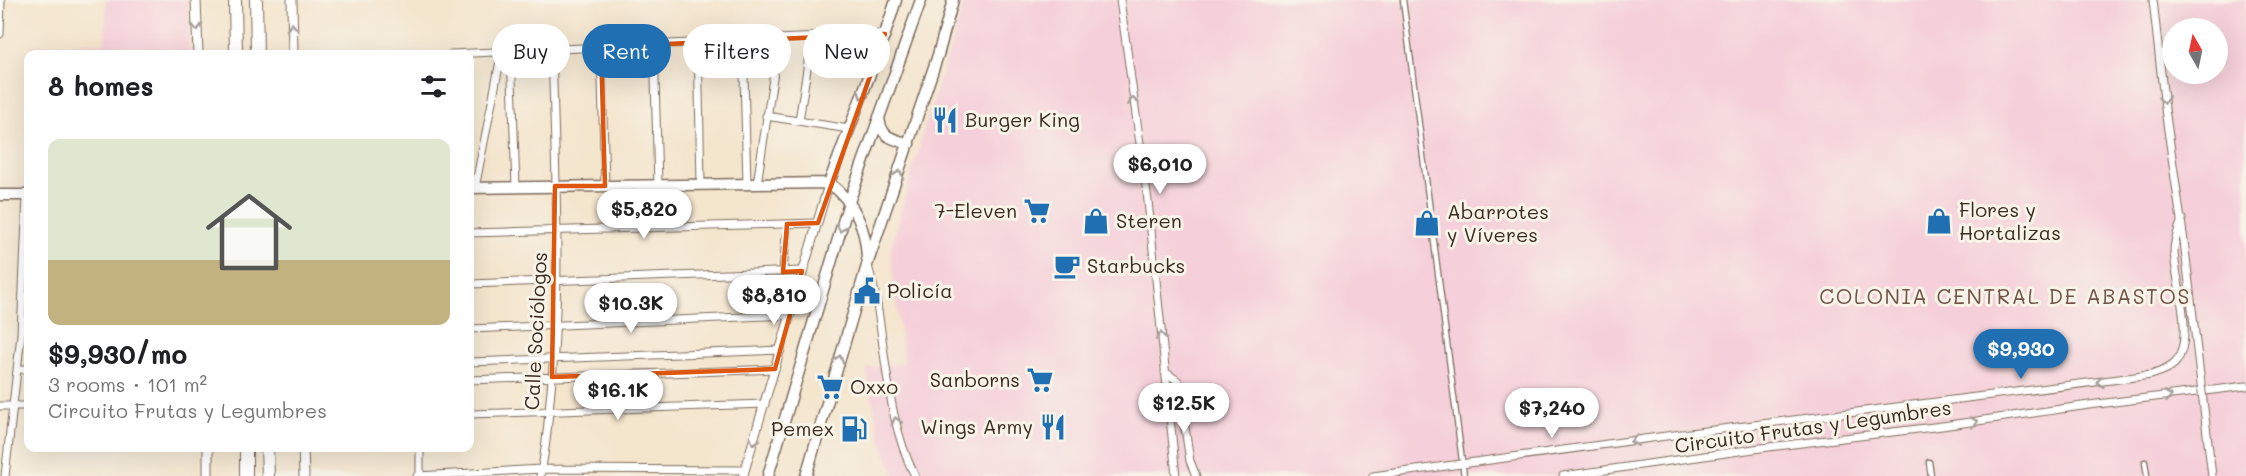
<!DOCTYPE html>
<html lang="en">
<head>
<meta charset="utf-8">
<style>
  body { margin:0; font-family:Mali,sans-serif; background:#f6f6f6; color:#202124; height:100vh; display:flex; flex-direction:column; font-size:22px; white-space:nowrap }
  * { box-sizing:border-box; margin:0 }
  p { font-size:20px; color:#757577 }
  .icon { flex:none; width:33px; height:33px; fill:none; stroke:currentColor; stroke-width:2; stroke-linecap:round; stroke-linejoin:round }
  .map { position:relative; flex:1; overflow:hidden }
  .side { position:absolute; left:24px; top:50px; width:450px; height:402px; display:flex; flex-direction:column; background:#fff; border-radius:12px; box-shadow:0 6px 24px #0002 }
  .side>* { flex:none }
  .hud { position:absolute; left:492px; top:24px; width:570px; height:54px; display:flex; gap:12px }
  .needle { width:39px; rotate:351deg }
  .buttons { position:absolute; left:2162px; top:18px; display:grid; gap:12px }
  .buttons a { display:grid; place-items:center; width:66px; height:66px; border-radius:50%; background:#fff; box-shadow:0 6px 24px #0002; font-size:30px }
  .price { position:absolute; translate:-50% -51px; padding:0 14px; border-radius:21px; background:#fff; color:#222; font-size:20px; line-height:39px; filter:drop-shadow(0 2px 3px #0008) }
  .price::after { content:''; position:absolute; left:50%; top:36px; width:18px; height:14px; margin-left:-9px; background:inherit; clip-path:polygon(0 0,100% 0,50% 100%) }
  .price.active { background:#1f6fb2; color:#fff }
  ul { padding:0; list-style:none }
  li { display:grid; align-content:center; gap:12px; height:318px; padding:0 24px }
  li span { display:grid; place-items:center; height:186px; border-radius:12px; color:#555 }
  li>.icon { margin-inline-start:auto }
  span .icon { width:108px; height:108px; fill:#fffc; stroke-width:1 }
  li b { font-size:26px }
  h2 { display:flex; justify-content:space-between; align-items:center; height:72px; padding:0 24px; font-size:26px }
  .tag { padding:0 21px; border-radius:27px; background:#fff; box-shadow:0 6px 24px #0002; font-size:21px; line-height:54px }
  .tag.active { background:#1f6fb2; color:#fff }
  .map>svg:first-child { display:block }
</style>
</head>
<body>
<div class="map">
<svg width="2246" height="476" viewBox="0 0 2246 476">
  <rect width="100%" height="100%" fill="#f7f3e8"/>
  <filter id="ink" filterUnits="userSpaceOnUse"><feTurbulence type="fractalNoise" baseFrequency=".0167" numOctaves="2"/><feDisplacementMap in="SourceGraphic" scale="12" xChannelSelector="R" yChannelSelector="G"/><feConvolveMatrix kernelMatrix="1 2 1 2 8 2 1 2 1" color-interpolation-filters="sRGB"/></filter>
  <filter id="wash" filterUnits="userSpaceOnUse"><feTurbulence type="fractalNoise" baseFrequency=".008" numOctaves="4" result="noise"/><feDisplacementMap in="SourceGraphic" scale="24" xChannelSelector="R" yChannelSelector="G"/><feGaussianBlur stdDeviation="1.35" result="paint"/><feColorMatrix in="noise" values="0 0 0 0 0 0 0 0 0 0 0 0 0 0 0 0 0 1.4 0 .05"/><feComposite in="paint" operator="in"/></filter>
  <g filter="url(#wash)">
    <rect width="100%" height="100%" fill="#f4e5cd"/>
    <path fill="#f5cfd9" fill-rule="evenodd" d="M106 0H188L190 54H31V46L105 43Z
      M965 0H2246V476H896L886 455 880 437 866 368 904 363 890 250 923 134ZM2172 28H2217V74H2172Z"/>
  </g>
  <g filter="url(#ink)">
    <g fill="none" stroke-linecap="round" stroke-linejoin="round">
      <g stroke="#7c6b5b" stroke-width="7">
        <path id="pedestrian" d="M1403 0 1464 476
          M1929 462 1931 476
          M2145 462 2147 476"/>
      </g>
      <g stroke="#7c6b5b" stroke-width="9">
        <path id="minor" d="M1120 0 1148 201 1176 476
          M2153 0 2165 109 2184 241
          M0 34 1 0
          M743 40 747 184
          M698 42 701 184
          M654 44 658 185
          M601 47 605 186
          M511 51 516 187
          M451 54 885 34
          M766 116 849 129
          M799 121 812 36
          M757 184 779 38
          M475 188 502 51
          M470 233 818 223
          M868 266C872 280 876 295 878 311 887 366 889 425 915 476
          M783 272 787 224
          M470 284 802 271
          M470 329 790 315
          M470 362 781 350
          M18 369H28
          M1165 372 1178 381 1190 461 1196 476
          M470 380 775 369
          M0 406H28
          M470 414 765 404
          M420 447V476
          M5 476 21 335 27 195
          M417 476 542 469 744 470
          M540 476C547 448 548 419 551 390 562 277 555 163 552 49
          M1373 476 1666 436 2151 375C2160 372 2170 369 2176 362 2195 337 2175 281 2174 251 2174 240 2179 229 2182 219
          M1563 476 1761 448 1942 426 2089 405 2246 386"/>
      </g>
      <g stroke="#7c6b5b" stroke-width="10">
        <path id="tertiary" d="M743 476 829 183"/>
      </g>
      <g stroke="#7c6b5b" stroke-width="11">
        <path id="secondary" d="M196 0 198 54
          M292 0 293 54
          M208 447V476
          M303 447 304 476"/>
      </g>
      <g stroke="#7c6b5b" stroke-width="13">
        <path id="primary" d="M879 117C881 138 891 138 909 144
          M829 183 885 34 896 0
          M470 188 829 183C854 201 866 228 867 258
          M0 195H28
          M768 476 849 202 921 0
          M806 476 868 262 938 55 953 0"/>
      </g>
      <g stroke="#7c6b5b" stroke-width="14">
        <path id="motorway" d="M235 0 236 54
          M256 0 257 54
          M246 447V476
          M267 447 268 476"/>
      </g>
      <use href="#pedestrian" stroke="#fff" stroke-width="4.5"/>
      <use href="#minor" stroke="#fff" stroke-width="7"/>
      <use href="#tertiary" stroke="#fff" stroke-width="8"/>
      <use href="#secondary" stroke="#fff" stroke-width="9"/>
      <use href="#primary" stroke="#fff" stroke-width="10"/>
      <use href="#motorway" stroke="#fff" stroke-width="12"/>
      <g stroke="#7c6b5b" stroke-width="9" stroke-linecap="butt">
        <path id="minor-bridge" d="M2184 241 2212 476"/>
      </g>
      <use href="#minor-bridge" stroke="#fff" stroke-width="7"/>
    </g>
    <defs><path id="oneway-chevron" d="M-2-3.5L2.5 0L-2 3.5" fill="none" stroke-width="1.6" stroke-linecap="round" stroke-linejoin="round" transform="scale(1.5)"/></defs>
    <g stroke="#a79f9a">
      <use href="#oneway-chevron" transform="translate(197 27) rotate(88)"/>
      <use href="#oneway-chevron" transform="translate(292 27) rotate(-92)"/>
      <use href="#oneway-chevron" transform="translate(862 95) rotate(111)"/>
      <use href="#oneway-chevron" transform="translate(2164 100) rotate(83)"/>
      <use href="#oneway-chevron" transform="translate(1133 101) rotate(-98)"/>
      <use href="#oneway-chevron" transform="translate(899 174) rotate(-71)"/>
      <use href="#oneway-chevron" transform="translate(841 228) rotate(106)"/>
      <use href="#oneway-chevron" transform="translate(1161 336) rotate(-96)"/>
      <use href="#oneway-chevron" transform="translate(839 359) rotate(-73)"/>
      <use href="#oneway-chevron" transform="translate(2100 382) rotate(173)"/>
      <use href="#oneway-chevron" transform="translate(2168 396) rotate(-7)"/>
      <use href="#oneway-chevron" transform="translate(896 421) rotate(-105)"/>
      <use href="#oneway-chevron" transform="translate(1974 422) rotate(-9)"/>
      <use href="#oneway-chevron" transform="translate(754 441) rotate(107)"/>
      <use href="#oneway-chevron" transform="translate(1634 441) rotate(172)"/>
    </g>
  </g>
  <path fill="none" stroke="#df570d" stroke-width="4.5" stroke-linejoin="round" d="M885 34 818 223 787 224 783 272 802 271 775 369 552 377 555 186H605L601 47Z"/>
  <defs>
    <g id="restaurant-bare" transform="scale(2.07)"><path d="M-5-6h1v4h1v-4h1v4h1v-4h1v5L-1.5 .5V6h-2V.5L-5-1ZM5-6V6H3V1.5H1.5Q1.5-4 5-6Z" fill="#1f6fb2" stroke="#f7f3e8" stroke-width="2.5" paint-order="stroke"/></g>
    <g id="supermarket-bare" transform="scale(2.07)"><path d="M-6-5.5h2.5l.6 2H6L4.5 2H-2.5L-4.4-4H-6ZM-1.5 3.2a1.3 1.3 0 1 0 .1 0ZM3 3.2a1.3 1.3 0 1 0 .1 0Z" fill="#1f6fb2" stroke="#f7f3e8" stroke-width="2.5" paint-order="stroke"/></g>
    <g id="shop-bare" transform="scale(2.07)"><path d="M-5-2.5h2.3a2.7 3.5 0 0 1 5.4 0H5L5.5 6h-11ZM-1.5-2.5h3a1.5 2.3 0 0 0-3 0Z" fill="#1f6fb2" stroke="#f7f3e8" stroke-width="2.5" paint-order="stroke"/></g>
    <g id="cafe-bare" transform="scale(2.07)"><path d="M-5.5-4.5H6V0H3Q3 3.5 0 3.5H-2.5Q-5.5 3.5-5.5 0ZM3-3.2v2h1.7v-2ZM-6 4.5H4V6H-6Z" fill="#1f6fb2" stroke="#f7f3e8" stroke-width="2.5" paint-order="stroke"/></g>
    <g id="civic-bare" transform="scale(2.07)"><path d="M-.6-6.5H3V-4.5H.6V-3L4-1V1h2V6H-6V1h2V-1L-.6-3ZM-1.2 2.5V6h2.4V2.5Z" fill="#1f6fb2" stroke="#f7f3e8" stroke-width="2.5" paint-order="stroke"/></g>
    <g id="fuel-bare" transform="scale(2.07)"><path d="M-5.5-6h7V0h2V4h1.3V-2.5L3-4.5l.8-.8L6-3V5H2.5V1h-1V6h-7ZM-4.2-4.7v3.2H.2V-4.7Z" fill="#1f6fb2" stroke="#f7f3e8" stroke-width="2.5" paint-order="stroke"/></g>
  </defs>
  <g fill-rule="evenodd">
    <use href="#restaurant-bare" x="945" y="120"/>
    <use href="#supermarket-bare" x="1037" y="211"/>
    <use href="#shop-bare" x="1096" y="221"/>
    <use href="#shop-bare" x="1939" y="221"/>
    <use href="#shop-bare" x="1427" y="223"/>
    <use href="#cafe-bare" x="1067" y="266"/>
    <use href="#civic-bare" x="867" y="291"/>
    <use href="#supermarket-bare" x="1040" y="380"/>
    <use href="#supermarket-bare" x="830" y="387"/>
    <use href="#restaurant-bare" x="1053" y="427"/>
    <use href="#fuel-bare" x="854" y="429"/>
  </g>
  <g text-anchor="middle" stroke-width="6" stroke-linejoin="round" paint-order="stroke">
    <g font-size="20" fill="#3b2a1e" stroke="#f7f3e8" text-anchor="start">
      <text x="965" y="127">Burger King</text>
      <text x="1959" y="217">Flores y<tspan x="1959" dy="23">Hortalizas</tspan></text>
      <text x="1017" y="218" text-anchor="end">7-Eleven</text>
      <text x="1447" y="219">Abarrotes<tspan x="1447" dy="23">y Víveres</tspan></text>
      <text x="1116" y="228">Steren</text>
      <text x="1087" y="273">Starbucks</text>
      <text x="887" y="298">Policía</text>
      <text x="1020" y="387" text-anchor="end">Sanborns</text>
      <text x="850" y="394">Oxxo</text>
      <text x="1033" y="434" text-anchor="end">Wings Army</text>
      <text x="834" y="436" text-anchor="end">Pemex</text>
    </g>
    <g font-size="20" fill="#3b2a1e" stroke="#f7f3e8">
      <text transform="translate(536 331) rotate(-87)" y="7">Calle Sociólogos</text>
      <text transform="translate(1813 427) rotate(-8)" y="7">Circuito Frutas y Legumbres</text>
    </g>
    <g font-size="21" letter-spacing="1.5" fill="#725347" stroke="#f7f3e8">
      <text x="2005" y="304">COLONIA CENTRAL DE ABASTOS</text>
    </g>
  </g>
</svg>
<div class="buttons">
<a><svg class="needle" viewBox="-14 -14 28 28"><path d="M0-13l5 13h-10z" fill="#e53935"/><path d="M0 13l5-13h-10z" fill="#757577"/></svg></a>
</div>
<b class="price" style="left:1160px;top:195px">$6,010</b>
<b class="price" style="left:644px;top:240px">$5,820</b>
<b class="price" style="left:774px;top:326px">$8,810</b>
<b class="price" style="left:631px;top:334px">$10.3K</b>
<b class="price active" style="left:2021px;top:380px">$9,930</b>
<b class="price" style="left:618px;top:421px">$16.1K</b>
<b class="price" style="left:1184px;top:434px">$12.5K</b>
<b class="price" style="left:1552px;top:439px">$7,240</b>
<div class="hud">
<a class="tag">Buy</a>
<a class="tag active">Rent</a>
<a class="tag">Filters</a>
<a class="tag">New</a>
</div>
<section class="side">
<h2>8 homes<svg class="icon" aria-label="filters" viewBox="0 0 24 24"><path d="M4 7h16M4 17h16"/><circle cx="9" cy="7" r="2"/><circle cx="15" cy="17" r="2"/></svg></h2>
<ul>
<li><span style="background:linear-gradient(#dfe7d0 65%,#c2b280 0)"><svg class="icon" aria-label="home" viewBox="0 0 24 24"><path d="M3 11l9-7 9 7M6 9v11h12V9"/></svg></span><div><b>$9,930/mo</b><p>3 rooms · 101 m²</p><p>Circuito Frutas y Legumbres</p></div></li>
</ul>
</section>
</div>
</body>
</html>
